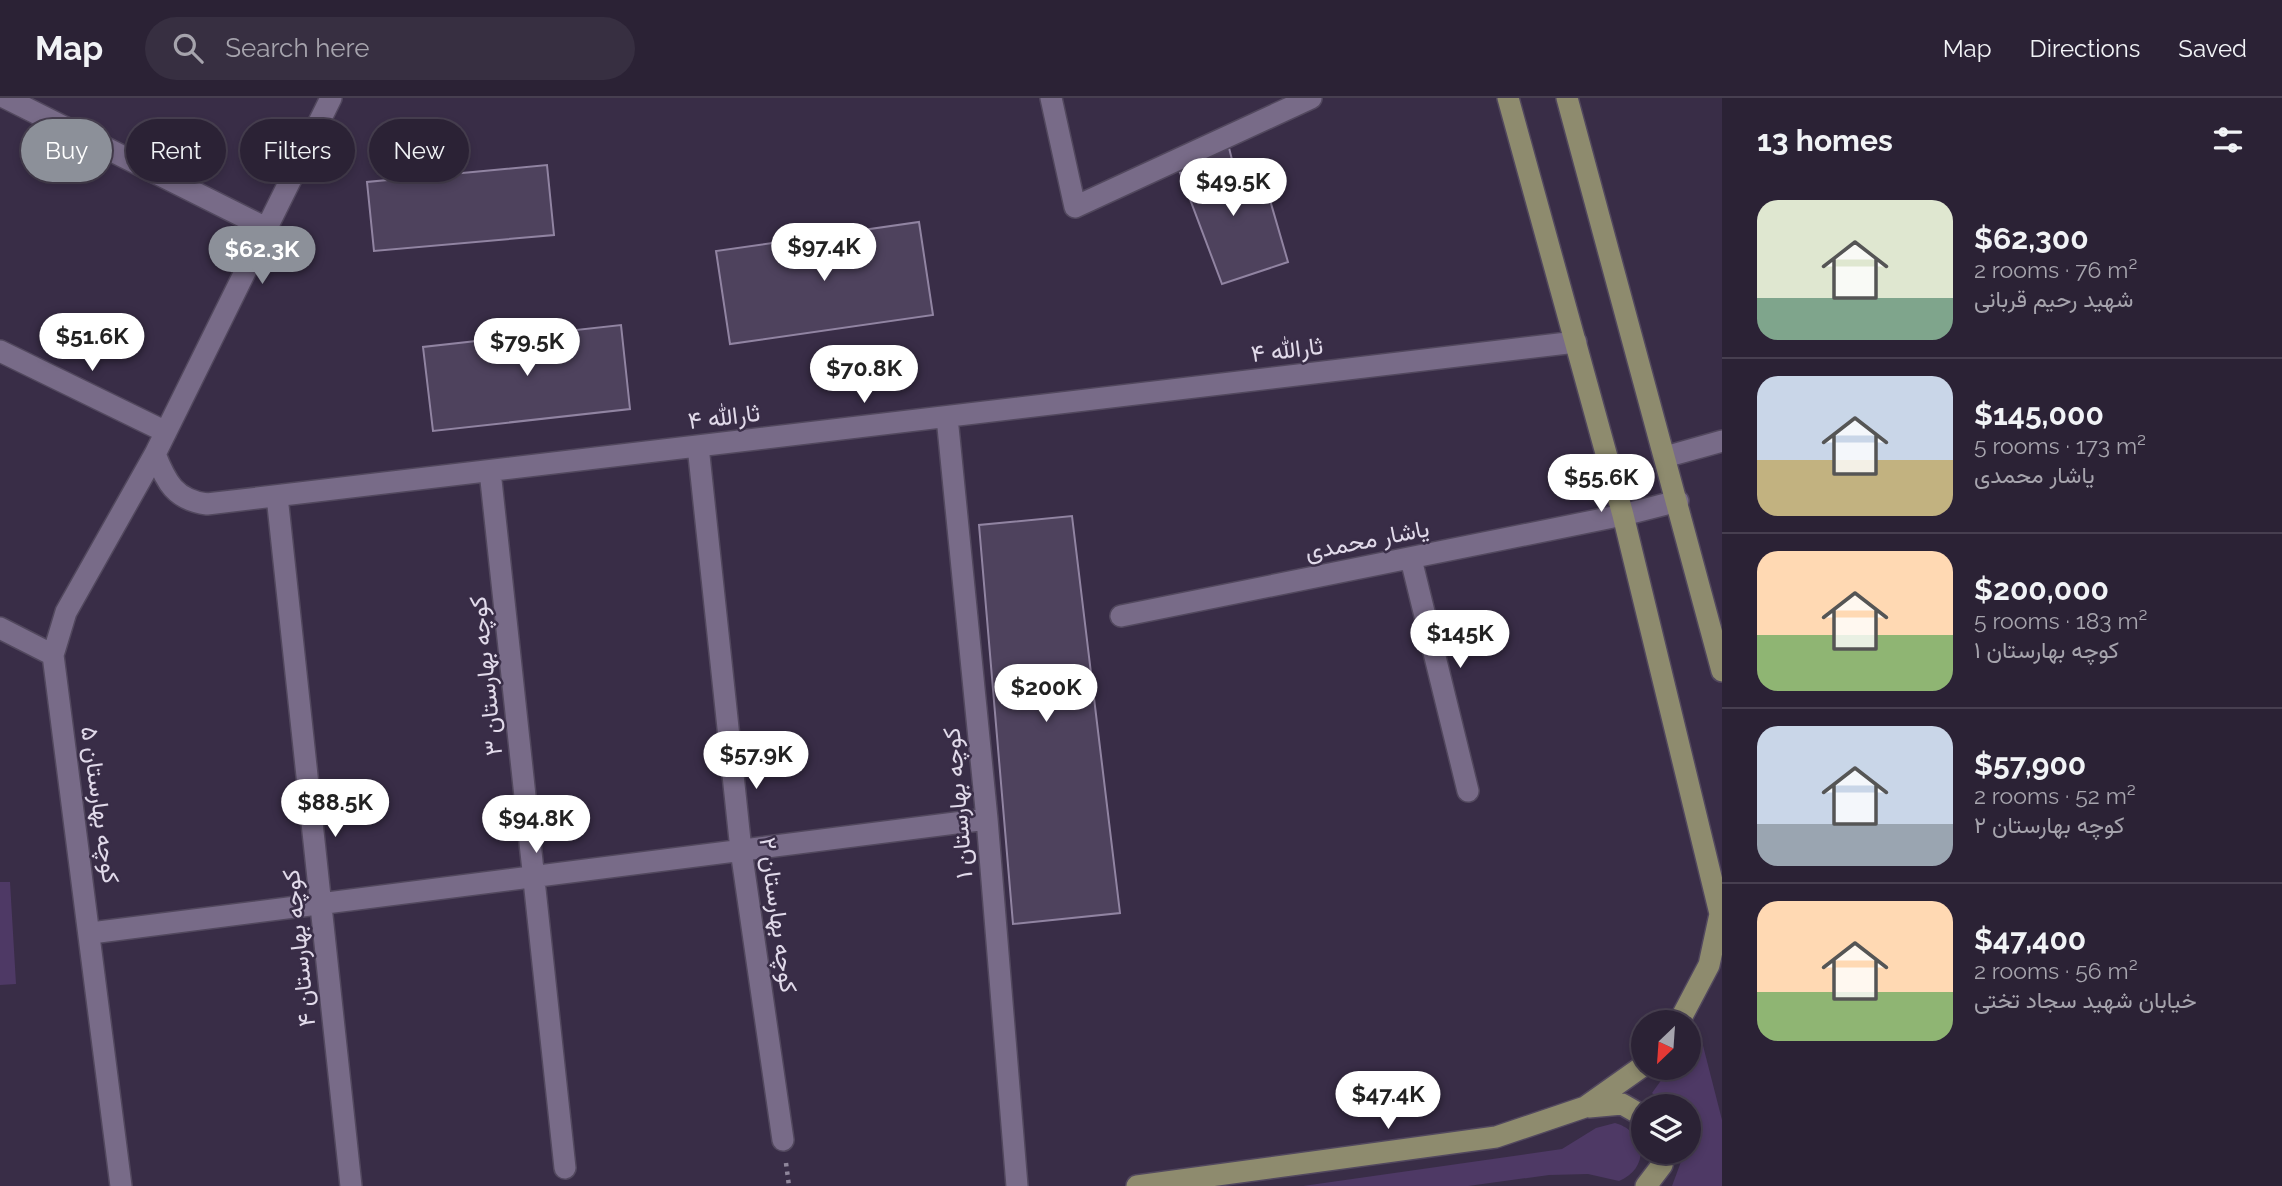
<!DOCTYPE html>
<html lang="en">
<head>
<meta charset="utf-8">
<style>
  body { margin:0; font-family:Raleway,Vazirmatn,sans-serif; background:#372f41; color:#f1f3f6; height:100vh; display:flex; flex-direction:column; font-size:26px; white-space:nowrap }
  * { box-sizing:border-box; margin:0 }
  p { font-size:23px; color:#a6a4ad }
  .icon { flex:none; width:38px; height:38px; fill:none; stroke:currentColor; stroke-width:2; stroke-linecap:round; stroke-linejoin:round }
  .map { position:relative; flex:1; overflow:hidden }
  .drawer { display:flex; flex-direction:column; background:#2b2235; width:560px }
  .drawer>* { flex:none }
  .top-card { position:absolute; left:21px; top:21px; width:665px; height:63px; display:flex; gap:14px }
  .needle { width:46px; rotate:205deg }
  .tools { position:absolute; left:1631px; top:912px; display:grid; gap:14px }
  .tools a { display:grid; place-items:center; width:70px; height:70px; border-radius:50%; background:#2b2235; box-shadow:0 4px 10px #0003,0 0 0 2px #473f50; font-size:35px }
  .price { position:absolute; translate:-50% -60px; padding:0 16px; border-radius:24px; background:#fff; color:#222; font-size:23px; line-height:46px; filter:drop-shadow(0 2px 4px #0008) }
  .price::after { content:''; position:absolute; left:50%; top:42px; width:21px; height:16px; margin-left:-10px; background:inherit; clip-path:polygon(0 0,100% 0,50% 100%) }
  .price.selected { background:#8c9099; color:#fff }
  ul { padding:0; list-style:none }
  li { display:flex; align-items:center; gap:21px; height:175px; padding:0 35px }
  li+li { border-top:2px solid #473f50 }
  li span { display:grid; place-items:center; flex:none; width:196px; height:140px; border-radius:21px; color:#555 }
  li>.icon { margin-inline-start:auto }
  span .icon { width:84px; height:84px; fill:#fffc; stroke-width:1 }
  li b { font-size:30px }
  h2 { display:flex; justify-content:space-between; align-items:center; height:84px; padding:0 35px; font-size:30px }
  .pill { padding:0 24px; border-radius:32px; background:#2b2235; box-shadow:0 4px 10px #0003,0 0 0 2px #473f50; font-size:24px; line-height:63px }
  .pill.selected { background:#8c9099; color:#fff }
  header { display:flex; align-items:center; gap:42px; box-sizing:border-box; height:98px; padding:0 35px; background:#2b2235; border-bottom:2px solid #473f50 }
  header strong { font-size:33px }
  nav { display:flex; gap:38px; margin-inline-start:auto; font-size:24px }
  .search { width:490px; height:63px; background:#372f41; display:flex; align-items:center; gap:18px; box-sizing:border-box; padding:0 24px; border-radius:38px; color:#a6a4ad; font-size:26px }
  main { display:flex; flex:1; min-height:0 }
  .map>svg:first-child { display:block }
</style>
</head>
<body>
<header>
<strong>Map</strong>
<div class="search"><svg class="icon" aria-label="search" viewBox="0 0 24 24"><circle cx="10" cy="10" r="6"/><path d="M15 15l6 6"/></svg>Search here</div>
<nav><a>Map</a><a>Directions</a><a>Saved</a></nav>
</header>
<main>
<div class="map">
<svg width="1722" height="1088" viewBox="0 0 1722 1088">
  <rect width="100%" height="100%" fill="#392d47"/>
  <path fill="#4e3965" d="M0 784H10L16 886 0 887Z
    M1698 928 1722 1022V1088H1672L1682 1061V1054H1689V1008H1667L1652 995 1670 970H1689V942Z
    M1615 1025C1647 1034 1650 1070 1619 1083L1588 1076 1549 1077 1468 1088H1303L1562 1051 1596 1030Z"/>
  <path fill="#4e425d" stroke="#9184a2" stroke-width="2" d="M1228 46 1240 93 1265 85 1288 164 1222 186 1179 72Z
    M547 67 554 137 374 153 367 84Z
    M919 124 933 217 730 246 716 153Z
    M621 227 630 311 433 333 423 249Z
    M1072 418 1120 815 1013 826 979 427Z"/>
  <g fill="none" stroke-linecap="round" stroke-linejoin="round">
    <g stroke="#52485e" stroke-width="24">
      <path id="minor" d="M6 0 266 130
        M1051 0 1075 109 1311 0
        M0 253 166 334
        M947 319 987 721 1017 1088
        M698 348 741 752 783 1042
        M155 356C166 384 175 402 207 406L1576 244
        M1665 359 1722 343
        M490 373 565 1070
        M277 398 351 1088
        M1411 461 1468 693
        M1121 518 1623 417 1678 403
        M0 530 53 557
        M91 835 987 721
        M121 1088 53 557 66 514 155 356 331 0"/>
    </g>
    <g stroke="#52485e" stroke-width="24">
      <path id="major" d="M1508 0 1623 417 1722 824
        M1567 0 1722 573
        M1679 924 1709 867 1720 816
        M1589 1009 1622 1006 1643 1018
        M1137 1088 1496 1039 1585 1009 1643 968
        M1646 1088 1662 1067 1665 1054"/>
    </g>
    <path stroke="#8f869b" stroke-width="4.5" stroke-dasharray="3.5 5" stroke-linecap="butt" d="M786 1065 789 1088"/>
    <use href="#minor" stroke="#786b88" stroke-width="21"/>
    <use href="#major" stroke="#8e8b6e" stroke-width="21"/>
  </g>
  <g text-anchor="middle" stroke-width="5" stroke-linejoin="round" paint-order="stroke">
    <g font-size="24" fill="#e1daea" stroke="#392d47">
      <text transform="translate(1287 252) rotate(-7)" y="8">ثارالله ۴</text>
      <text transform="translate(724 319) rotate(-7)" y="8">ثارالله ۴</text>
      <text transform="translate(1367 442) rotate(-11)" y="8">یاشار محمدی</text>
      <text transform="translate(486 578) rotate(-96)" y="8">کوچه بهارستان ۳</text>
      <text transform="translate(958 705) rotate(-95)" y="8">کوچه بهارستان ۱</text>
      <text transform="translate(100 707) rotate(82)" y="8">کوچه بهارستان ۵</text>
      <text transform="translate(778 817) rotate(82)" y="8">کوچه بهارستان ۲</text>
      <text transform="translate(299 850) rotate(-96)" y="8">کوچه بهارستان ۴</text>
    </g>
  </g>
</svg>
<div class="tools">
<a><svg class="needle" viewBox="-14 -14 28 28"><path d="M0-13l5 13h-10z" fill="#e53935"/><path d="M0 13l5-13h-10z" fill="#a6a4ad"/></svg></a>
<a><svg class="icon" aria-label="layers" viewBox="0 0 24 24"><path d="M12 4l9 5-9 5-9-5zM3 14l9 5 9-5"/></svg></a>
</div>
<b class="price" style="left:1233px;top:120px">$49.5K</b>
<b class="price" style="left:824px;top:185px">$97.4K</b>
<b class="price selected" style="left:262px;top:188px">$62.3K</b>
<b class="price" style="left:92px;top:275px">$51.6K</b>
<b class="price" style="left:527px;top:280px">$79.5K</b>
<b class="price" style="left:864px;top:307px">$70.8K</b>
<b class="price" style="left:1601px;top:416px">$55.6K</b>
<b class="price" style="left:1460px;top:572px">$145K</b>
<b class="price" style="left:1046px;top:626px">$200K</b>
<b class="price" style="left:756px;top:693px">$57.9K</b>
<b class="price" style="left:335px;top:741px">$88.5K</b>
<b class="price" style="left:536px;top:757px">$94.8K</b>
<b class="price" style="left:1388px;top:1033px">$47.4K</b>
<div class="top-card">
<a class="pill selected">Buy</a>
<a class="pill">Rent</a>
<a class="pill">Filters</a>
<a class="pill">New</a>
</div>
</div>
<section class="drawer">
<h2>13 homes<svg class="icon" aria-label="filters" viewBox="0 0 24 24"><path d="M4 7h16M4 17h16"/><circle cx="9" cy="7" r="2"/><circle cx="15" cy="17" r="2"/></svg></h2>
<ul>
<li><span style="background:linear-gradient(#dfe7d0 70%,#7fa58c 0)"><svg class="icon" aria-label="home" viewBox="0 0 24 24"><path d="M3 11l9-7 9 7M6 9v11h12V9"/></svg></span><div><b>$62,300</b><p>2 rooms · 76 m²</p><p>شهید رحیم قربانی</p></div></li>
<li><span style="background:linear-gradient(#c9d6e8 60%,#c2b280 0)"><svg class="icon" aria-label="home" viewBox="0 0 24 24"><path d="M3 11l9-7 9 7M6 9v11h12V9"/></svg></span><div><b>$145,000</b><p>5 rooms · 173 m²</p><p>یاشار محمدی</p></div></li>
<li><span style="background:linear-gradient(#ffd9b3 60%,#8fb573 0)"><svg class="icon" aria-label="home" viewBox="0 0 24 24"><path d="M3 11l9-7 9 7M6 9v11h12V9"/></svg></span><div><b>$200,000</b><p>5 rooms · 183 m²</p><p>کوچه بهارستان ۱</p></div></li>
<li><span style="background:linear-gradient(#c9d6e8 70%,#9aa5b1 0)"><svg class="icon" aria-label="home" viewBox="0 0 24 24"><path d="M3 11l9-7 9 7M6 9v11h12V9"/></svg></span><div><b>$57,900</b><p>2 rooms · 52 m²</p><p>کوچه بهارستان ۲</p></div></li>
<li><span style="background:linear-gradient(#ffd9b3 65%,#8fb573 0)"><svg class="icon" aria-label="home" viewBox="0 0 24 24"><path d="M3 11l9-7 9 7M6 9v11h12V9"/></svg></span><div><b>$47,400</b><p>2 rooms · 56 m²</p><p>خیابان شهید سجاد تختی</p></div></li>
</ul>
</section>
</main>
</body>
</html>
